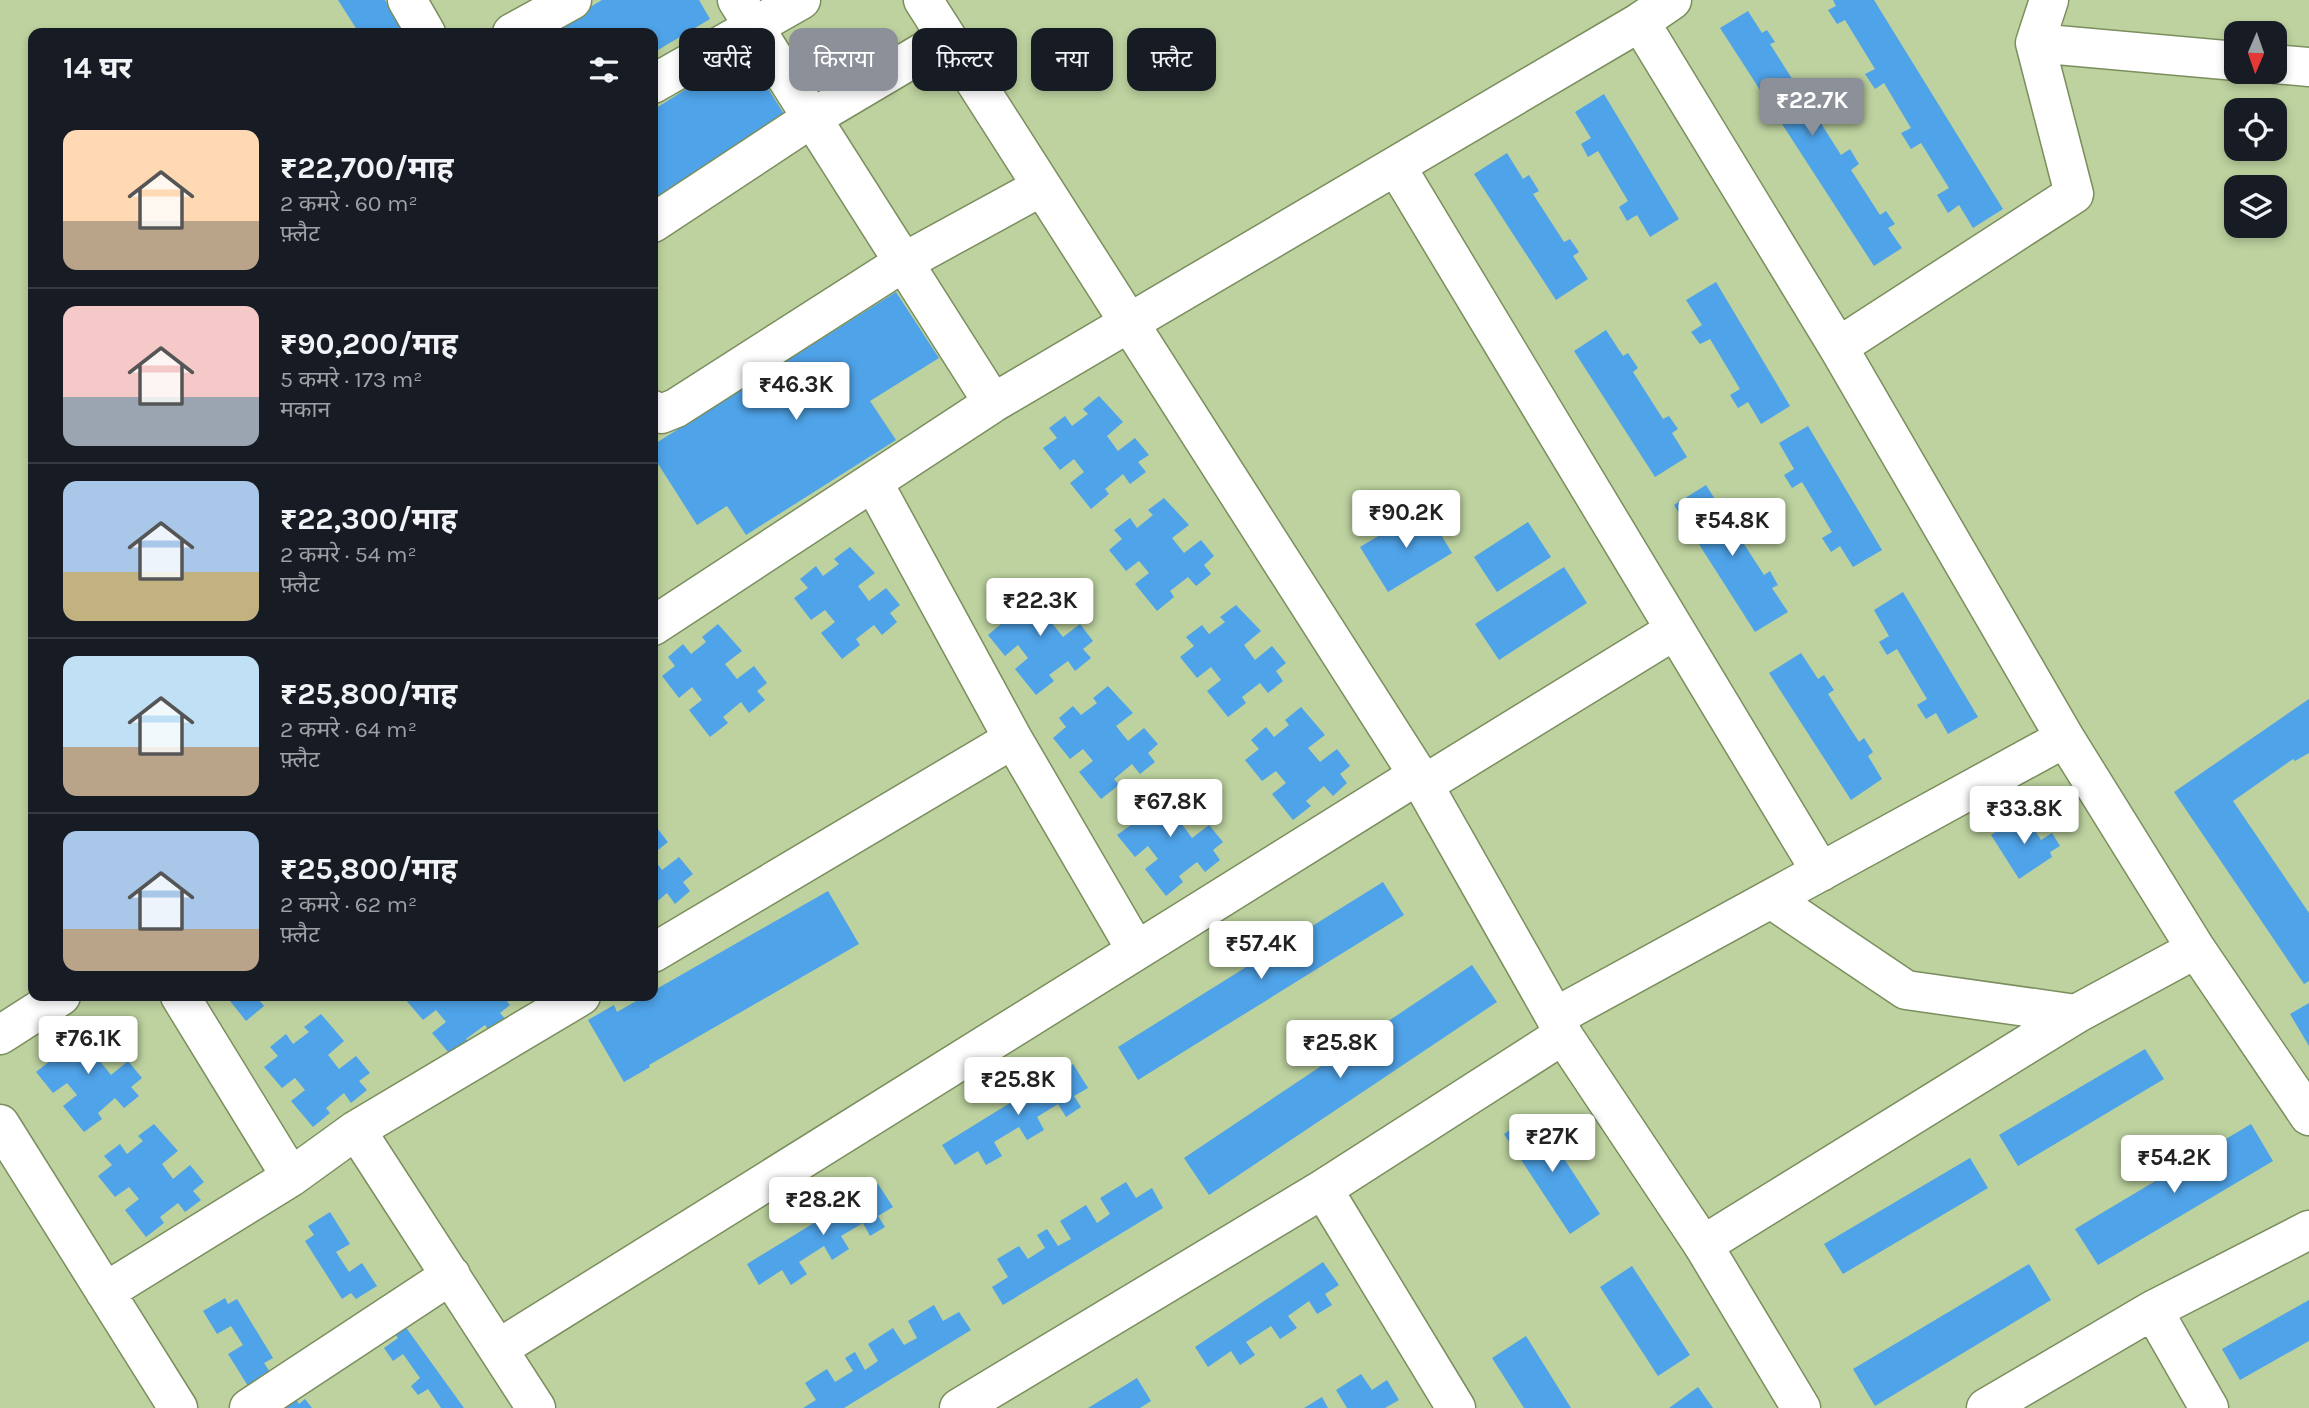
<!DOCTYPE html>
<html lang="hi">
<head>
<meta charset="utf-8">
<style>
  body { margin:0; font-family:Karla,"Noto Sans Devanagari",sans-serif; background:#20242c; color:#f1f3f6; height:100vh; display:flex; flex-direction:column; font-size:26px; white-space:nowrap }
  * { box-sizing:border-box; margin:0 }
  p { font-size:23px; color:#9ea1a6 }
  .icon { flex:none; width:38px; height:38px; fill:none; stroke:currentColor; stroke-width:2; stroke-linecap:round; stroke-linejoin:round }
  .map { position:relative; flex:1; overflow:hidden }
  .panel { position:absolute; left:28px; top:28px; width:630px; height:973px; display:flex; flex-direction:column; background:#171b24; border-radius:14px; box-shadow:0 4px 10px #0003 }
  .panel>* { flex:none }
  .guide { position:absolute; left:679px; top:28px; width:665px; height:63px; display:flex; gap:14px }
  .needle { width:46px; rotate:182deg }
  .tools { position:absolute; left:2224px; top:21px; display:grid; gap:14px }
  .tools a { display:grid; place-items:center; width:63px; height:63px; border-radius:14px; background:#171b24; box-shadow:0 4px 10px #0003; font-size:35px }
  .price { position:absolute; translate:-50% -60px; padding:0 16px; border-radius:7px; background:#fff; color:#222; font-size:23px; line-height:46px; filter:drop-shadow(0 2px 4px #0008) }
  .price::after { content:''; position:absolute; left:50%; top:42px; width:21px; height:16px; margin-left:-10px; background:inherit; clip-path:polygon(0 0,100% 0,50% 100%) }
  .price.on { background:#8c9099; color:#fff }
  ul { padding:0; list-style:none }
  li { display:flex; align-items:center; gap:21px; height:175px; padding:0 35px }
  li+li { border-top:2px solid #363941 }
  li span { display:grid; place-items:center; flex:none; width:196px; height:140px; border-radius:14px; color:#555 }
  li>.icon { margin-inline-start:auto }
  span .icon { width:84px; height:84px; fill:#fffc; stroke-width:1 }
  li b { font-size:30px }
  h2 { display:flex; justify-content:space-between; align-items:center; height:84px; padding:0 35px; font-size:30px }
  .tag { padding:0 24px; border-radius:14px; background:#171b24; box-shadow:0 4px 10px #0003; font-size:24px; line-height:63px }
  .tag.on { background:#8c9099; color:#fff }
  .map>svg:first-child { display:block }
</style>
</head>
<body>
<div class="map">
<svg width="2309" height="1408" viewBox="0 0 2309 1408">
  <rect width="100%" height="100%" fill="#bdd29f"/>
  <path fill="#4fa3e8" d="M338 0H385L406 33H359Z
    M602 0H699L710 19 653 53V33H545Z
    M1833 0H1874L2003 209 1973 228 1959 205 1948 213 1937 195 1949 188 1921 143 1911 149 1901 133 1911 128 1884 83 1875 89 1865 74 1875 69 1845 20 1837 24 1828 10 1836 6Z
    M1748 11 1762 33 1767 30 1775 42 1770 44 1803 96 1812 90 1819 101 1810 106 1841 155 1850 149 1859 164 1851 170 1880 215 1886 211 1895 224 1888 228 1902 248 1874 266 1720 28Z
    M745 52 791 125 653 212V110Z
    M1604 94 1679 219 1650 237 1637 215 1627 221 1619 207 1628 201 1598 151 1588 157 1581 144 1591 138 1575 112Z
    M1507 153 1523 179 1529 175 1539 191 1533 194 1564 242 1570 239 1579 252 1573 256 1588 279 1556 300 1474 174Z
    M1716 282 1790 406 1761 424 1748 402 1738 408 1730 395 1740 389 1710 339 1700 344 1691 332 1702 325 1686 300Z
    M896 292 939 358 870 401 896 440 746 535 727 506 697 525 653 456V445Z
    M1606 330 1623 356 1628 353 1638 368 1633 372 1663 419 1669 416 1678 429 1672 433 1687 457 1655 477 1574 351Z
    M1099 396 1123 422 1107 436 1118 451 1135 438 1149 455 1138 462 1146 472 1130 484 1123 474 1105 489 1109 494 1091 509 1070 483 1084 472 1074 459 1060 470 1043 448 1057 438 1049 428 1065 416 1072 426 1088 414 1083 409Z
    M1808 426 1882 550 1853 567 1840 546 1831 552 1822 538 1832 532 1802 482 1792 488 1784 475 1794 469 1779 443Z
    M1706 485 1723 512 1729 508 1739 523 1733 527 1764 575 1770 571 1778 585 1772 588 1788 612 1755 632 1674 505Z
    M1164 498 1189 525 1172 538 1184 553 1201 540 1214 556 1204 565 1211 574 1196 586 1188 577 1170 591 1174 597 1157 611 1135 584 1149 573 1139 561 1126 571 1109 550 1122 539 1114 530 1130 518 1137 528 1153 515 1148 510Z
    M1425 508 1452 553 1388 592 1360 547Z
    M1528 522 1551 557 1497 592 1474 557Z
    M850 547 875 573 858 586 869 601 886 588 900 605 890 613 897 622 882 635 874 625 856 639 860 645 842 659 821 633 835 622 825 610 811 620 794 598 808 588 800 579 816 566 823 576 839 564 834 559Z
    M1564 567 1587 603 1499 660 1475 624Z
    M1044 582 1068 609 1051 622 1063 637 1080 624 1093 641 1083 649 1091 658 1075 671 1068 661 1049 675 1054 681 1036 695 1015 669 1028 658 1018 645 1005 656 988 635 1001 624 994 614 1009 602 1017 612 1032 600 1028 595Z
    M1903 592 1978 717 1948 734 1936 713 1926 719 1917 705 1927 699 1897 649 1887 655 1879 642 1889 636 1874 610Z
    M1236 605 1261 631 1244 645 1255 660 1272 646 1286 663 1276 671 1283 681 1268 693 1260 683 1242 697 1246 703 1228 717 1207 691 1221 680 1211 667 1197 678 1180 657 1194 646 1186 637 1202 625 1209 634 1225 622 1220 617Z
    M718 624 742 651 725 664 737 679 754 666 767 683 757 691 765 700 749 713 741 702 723 717 728 723 710 737 689 710 702 700 692 687 679 698 662 676 675 666 668 657 683 644 691 654 706 642 702 637Z
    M1801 653 1818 679 1824 675 1834 690 1828 694 1859 742 1864 738 1873 752 1868 756 1882 779 1851 800 1769 673Z
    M1108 686 1133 713 1116 726 1128 741 1144 728 1158 744 1148 753 1155 762 1140 774 1132 764 1114 779 1119 785 1101 799 1079 772 1093 761 1083 749 1070 759 1053 738 1066 727 1059 718 1073 706 1081 715 1097 703 1093 698Z
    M2309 699V753L2295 761 2293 759 2233 801 2309 913V981L2304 984 2174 792Z
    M1301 707 1325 735 1308 748 1320 762 1337 749 1350 766 1340 774 1347 783 1333 796 1324 786 1306 801 1311 806 1293 820 1272 794 1286 783 1276 771 1262 781 1245 760 1259 749 1251 740 1266 727 1274 737 1289 725 1285 720Z
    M1174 784 1198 810 1181 823 1192 838 1209 825 1223 842 1213 850 1220 860 1205 872 1197 862 1179 876 1183 882 1166 896 1145 869 1158 859 1148 846 1135 857 1117 835 1131 825 1123 816 1139 803 1147 813 1162 801 1158 796Z
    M2025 814 2041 840 2052 833 2060 846 2050 852 2052 857 2019 879 1991 835Z
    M653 823 668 842 653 854Z
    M679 857 693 874 683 882 690 891 675 904 667 893 653 905V858L662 870Z
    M1383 882 1404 915 1138 1080 1118 1047Z
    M828 891 859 944 649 1065 650 1067 624 1082 588 1020 614 1005 617 1012 645 996H653V991Z
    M1472 965 1497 1002 1209 1195 1184 1158Z
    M226 996H265L259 1000 264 1006 246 1021Z
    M409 996H476L480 1001 487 996H503L510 1005 500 1013 508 1022 492 1035 485 1025 466 1039 471 1045 454 1059 432 1033 446 1022 436 1010 423 1020 405 999Z
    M2309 1003V1046L2290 1014Z
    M321 1014 344 1041 328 1055 339 1069 356 1056 370 1073 359 1081 367 1090 351 1103 344 1093 326 1108 330 1113 313 1127 291 1101 305 1090 295 1078 282 1088 264 1067 278 1056 270 1047 286 1034 293 1044 309 1032 304 1027Z
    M92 1020 117 1047 99 1060 111 1075 128 1061 142 1078 131 1087 139 1096 124 1108 115 1098 98 1113 102 1119 84 1132 63 1106 77 1095 67 1083 53 1093 36 1072 50 1061 42 1052 57 1040 65 1049 81 1037 76 1032Z
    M2145 1049 2164 1079 2018 1166 1999 1135Z
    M1073 1064 1088 1088 1074 1096 1081 1107 1066 1117 1058 1104 1037 1117 1044 1130 1027 1140 1019 1127 994 1142 1002 1156 986 1165 978 1151 955 1165 942 1145Z
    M1535 1114 1600 1214 1570 1234 1504 1134Z
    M154 1124 178 1151 162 1164 173 1179 190 1165 204 1182 193 1191 201 1200 185 1212 178 1203 160 1217 164 1223 146 1237 125 1210 139 1199 129 1187 115 1197 98 1176 112 1165 104 1156 120 1144 127 1154 143 1141 138 1136Z
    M2251 1124 2273 1161 2098 1265 2075 1229Z
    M1970 1158 1988 1188 1843 1274 1824 1244Z
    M1126 1182 1136 1198 1152 1188 1163 1208 1003 1305 992 1287 1008 1277 997 1259 1019 1246 1028 1259 1045 1248 1037 1235 1047 1229 1058 1246 1071 1239 1060 1221 1086 1205 1097 1223 1110 1214 1100 1198Z
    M878 1184 893 1207 878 1216 885 1227 870 1236 863 1223 841 1236 849 1249 832 1260 824 1246 799 1262 807 1274 791 1285 782 1270 759 1285 747 1264Z
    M330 1212 350 1244 336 1252 349 1272 362 1263 377 1286 356 1299 351 1293 342 1299 305 1241 314 1235 308 1226Z
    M1323 1262 1339 1285 1325 1294 1332 1305 1317 1314 1309 1301 1288 1316 1297 1328 1280 1339 1271 1326 1246 1342 1255 1355 1240 1365 1231 1351 1208 1367 1195 1347Z
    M2029 1264 2051 1300 1875 1406 1853 1369Z
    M1632 1266 1690 1355 1658 1376 1600 1287Z
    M225 1298 228 1304 237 1299 273 1358 264 1363 270 1372 248 1386 228 1354 243 1345 231 1326 217 1334 203 1311Z
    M2309 1300V1341L2240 1380 2222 1349Z
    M934 1305 943 1321 959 1312 971 1330 844 1408H803L816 1400 805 1383 827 1369 835 1382 853 1371 845 1358 855 1352 865 1370 878 1361 868 1344 893 1328 904 1345 917 1338 908 1321Z
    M402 1322 464 1408H441L428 1389 418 1395 411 1386 420 1378 403 1354 393 1361 384 1348 398 1338 392 1330Z
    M1526 1336 1571 1408H1524L1492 1358Z
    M1361 1374 1372 1390 1387 1380 1399 1400 1385 1408H1347L1336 1390Z
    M1137 1378 1151 1401 1140 1408H1088Z
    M1698 1387 1713 1408H1669Z
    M291 1392 299 1404 305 1399 312 1408H274Z
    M1322 1397 1328 1408H1304Z"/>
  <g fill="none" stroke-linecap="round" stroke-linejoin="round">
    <g stroke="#7b8e5e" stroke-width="41">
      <path id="street" d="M407 0 426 33
        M737 0 993 403
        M1640 22 1838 347 2065 738 2196 949 2309 1116
        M512 33 572 0
        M2035 43 2049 0
        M2275 64 2309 67
        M653 84 801 0
        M1396 166 1821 872
        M653 223 812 118 947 38
        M1838 347 2074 194 2035 43 2236 61
        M653 410 661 414 676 408 904 262 1041 187
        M873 482 1013 739 1136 950
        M653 626 993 403 1640 22 1672 0
        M1423 785 1675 630
        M1771 899 1906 990 2076 1014
        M653 953 1013 739
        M180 996 291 1177
        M1555 1017 2065 738
        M0 1035 61 996
        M0 1124 178 1408
        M356 1130 536 1408
        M1323 1189 1456 1408
        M1703 1245 2076 1014 2196 949
        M105 1292 291 1177 356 1130 581 996
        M498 1349 1418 775
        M249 1408 451 1275
        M959 1408 1323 1189 1563 1035
        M1986 1408 2153 1310
        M2209 1408 2153 1310 2309 1230"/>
    </g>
    <g stroke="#7b8e5e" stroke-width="41">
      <path id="secondary" d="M923 0 1418 775 1555 1017 1563 1035 1703 1245 1801 1408"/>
    </g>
    <use href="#street" stroke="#fff" stroke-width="38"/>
    <use href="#secondary" stroke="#fff" stroke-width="38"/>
  </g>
</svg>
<div class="tools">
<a><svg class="needle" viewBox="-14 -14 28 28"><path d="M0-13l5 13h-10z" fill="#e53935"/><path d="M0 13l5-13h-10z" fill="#9ea1a6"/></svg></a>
<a><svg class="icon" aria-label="locate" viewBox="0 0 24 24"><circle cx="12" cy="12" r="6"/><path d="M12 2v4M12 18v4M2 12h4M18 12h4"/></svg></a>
<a><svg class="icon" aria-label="layers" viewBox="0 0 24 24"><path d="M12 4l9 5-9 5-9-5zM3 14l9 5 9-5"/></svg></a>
</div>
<b class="price on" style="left:1812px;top:138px">₹22.7K</b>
<b class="price" style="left:796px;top:422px">₹46.3K</b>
<b class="price" style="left:1406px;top:550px">₹90.2K</b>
<b class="price" style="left:1732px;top:558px">₹54.8K</b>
<b class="price" style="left:1040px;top:638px">₹22.3K</b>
<b class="price" style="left:1170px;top:839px">₹67.8K</b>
<b class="price" style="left:2024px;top:846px">₹33.8K</b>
<b class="price" style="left:1261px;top:981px">₹57.4K</b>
<b class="price" style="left:88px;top:1076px">₹76.1K</b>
<b class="price" style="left:1340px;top:1080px">₹25.8K</b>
<b class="price" style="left:1018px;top:1117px">₹25.8K</b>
<b class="price" style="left:1552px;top:1174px">₹27K</b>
<b class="price" style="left:2174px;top:1195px">₹54.2K</b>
<b class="price" style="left:823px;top:1237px">₹28.2K</b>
<div class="guide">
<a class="tag">खरीदें</a>
<a class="tag on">किराया</a>
<a class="tag">फ़िल्टर</a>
<a class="tag">नया</a>
<a class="tag">फ़्लैट</a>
</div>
<section class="panel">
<h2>14 घर<svg class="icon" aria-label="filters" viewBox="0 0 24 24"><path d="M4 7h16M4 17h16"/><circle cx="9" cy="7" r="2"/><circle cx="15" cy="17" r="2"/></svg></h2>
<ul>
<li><span style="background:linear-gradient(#ffd9b3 65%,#b9a48a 0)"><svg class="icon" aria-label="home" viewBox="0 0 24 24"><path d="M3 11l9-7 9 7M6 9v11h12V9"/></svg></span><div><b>₹22,700/माह</b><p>2 कमरे · 60 m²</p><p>फ़्लैट</p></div></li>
<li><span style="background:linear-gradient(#f6c9c9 65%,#9aa5b1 0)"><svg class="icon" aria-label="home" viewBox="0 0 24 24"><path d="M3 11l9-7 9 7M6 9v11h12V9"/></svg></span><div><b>₹90,200/माह</b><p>5 कमरे · 173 m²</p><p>मकान</p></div></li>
<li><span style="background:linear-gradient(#a9c7e8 65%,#c2b280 0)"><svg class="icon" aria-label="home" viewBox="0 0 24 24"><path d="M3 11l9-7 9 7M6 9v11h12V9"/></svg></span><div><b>₹22,300/माह</b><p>2 कमरे · 54 m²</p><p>फ़्लैट</p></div></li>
<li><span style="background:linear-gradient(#bfe0f5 65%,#b9a48a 0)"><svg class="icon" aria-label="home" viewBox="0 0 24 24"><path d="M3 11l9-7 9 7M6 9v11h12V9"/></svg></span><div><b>₹25,800/माह</b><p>2 कमरे · 64 m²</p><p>फ़्लैट</p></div></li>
<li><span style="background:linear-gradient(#a9c7e8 70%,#b9a48a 0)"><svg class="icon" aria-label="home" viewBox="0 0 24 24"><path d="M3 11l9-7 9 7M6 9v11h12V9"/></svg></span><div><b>₹25,800/माह</b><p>2 कमरे · 62 m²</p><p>फ़्लैट</p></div></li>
</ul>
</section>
</div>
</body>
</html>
